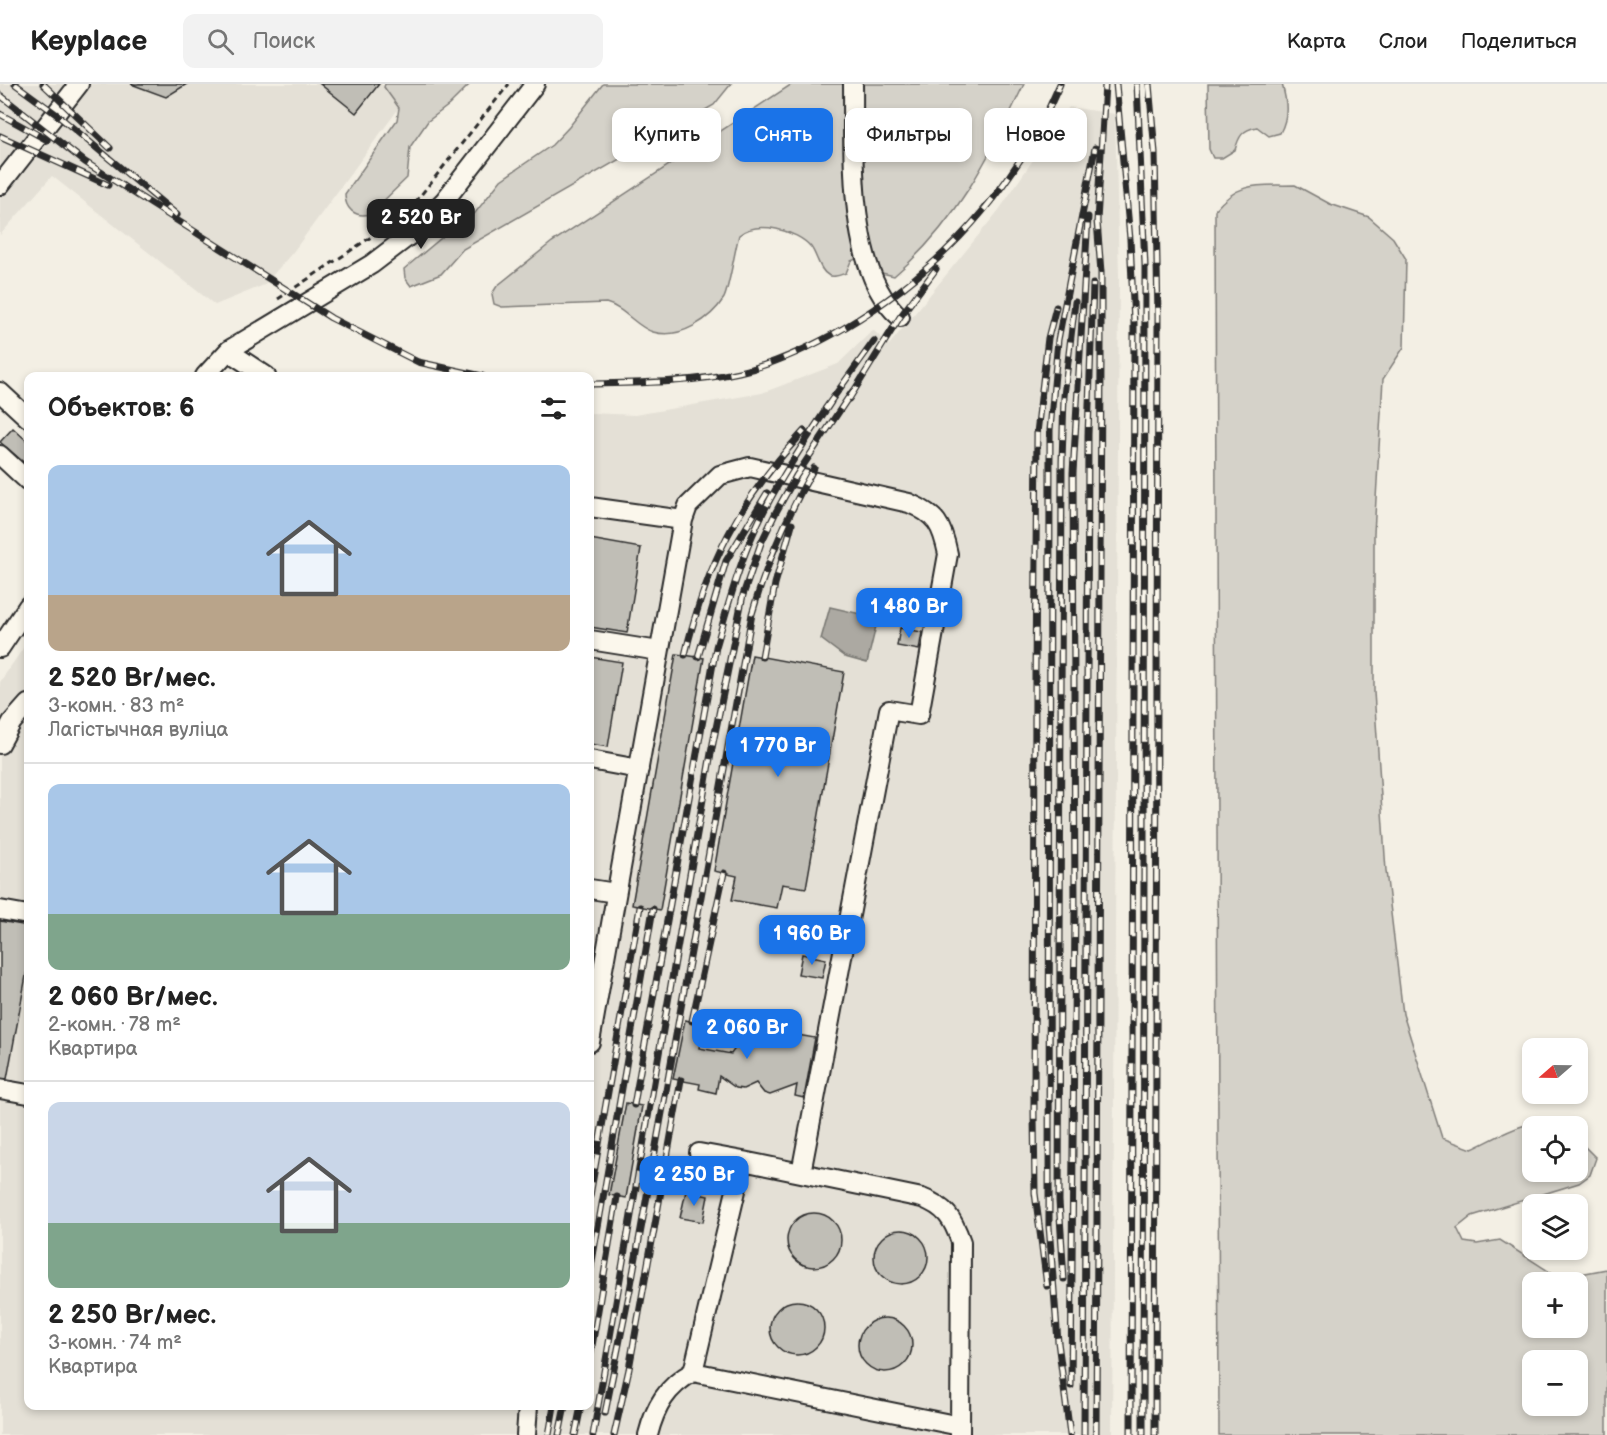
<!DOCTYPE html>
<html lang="ru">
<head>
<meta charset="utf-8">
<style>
  body { margin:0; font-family:"Balsamiq Sans",sans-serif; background:#f2f2f2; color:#222; height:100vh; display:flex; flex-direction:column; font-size:22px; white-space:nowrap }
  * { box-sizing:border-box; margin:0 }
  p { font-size:20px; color:#767676 }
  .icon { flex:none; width:33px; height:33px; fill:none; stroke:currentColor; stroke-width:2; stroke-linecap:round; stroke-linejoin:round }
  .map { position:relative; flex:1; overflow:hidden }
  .sheet { position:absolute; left:24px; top:288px; width:570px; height:1038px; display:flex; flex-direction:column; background:#fff; border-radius:12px; box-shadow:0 3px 9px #0003 }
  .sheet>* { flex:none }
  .hud { position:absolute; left:612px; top:24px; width:570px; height:54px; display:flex; gap:12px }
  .needle { width:39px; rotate:250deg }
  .fabs { position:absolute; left:1522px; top:954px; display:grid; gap:12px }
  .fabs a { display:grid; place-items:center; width:66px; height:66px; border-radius:12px; background:#fff; box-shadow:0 3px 9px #0003; font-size:30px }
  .price { position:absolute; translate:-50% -51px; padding:0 14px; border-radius:12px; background:#1a73e8; color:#fff; font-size:20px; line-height:39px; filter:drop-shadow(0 2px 3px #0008) }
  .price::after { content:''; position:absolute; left:50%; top:36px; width:18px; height:14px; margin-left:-9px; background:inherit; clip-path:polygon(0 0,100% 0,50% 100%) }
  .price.current { background:#222; color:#fff }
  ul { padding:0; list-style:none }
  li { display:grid; align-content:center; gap:12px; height:318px; padding:0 24px }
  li+li { border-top:2px solid #e0e0e0 }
  li span { display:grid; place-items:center; height:186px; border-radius:12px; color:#555 }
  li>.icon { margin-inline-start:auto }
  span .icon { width:108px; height:108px; fill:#fffc; stroke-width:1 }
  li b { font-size:26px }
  h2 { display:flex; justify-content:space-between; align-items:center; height:72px; padding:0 24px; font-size:26px }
  .chip { padding:0 21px; border-radius:12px; background:#fff; box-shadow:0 3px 9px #0003; font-size:21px; line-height:54px }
  .chip.current { background:#1a73e8; color:#fff }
  header { display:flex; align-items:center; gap:36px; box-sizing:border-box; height:84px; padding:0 30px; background:#fff; border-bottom:2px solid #e0e0e0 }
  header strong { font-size:28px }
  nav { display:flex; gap:33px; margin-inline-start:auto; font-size:21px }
  .search { width:420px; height:54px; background:#f2f2f2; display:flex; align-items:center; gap:15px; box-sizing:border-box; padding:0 21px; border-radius:12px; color:#767676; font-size:22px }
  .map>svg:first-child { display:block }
</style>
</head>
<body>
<header>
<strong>Keyplace</strong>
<div class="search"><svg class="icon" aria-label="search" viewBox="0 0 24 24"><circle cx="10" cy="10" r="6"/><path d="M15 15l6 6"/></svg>Поиск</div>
<nav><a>Карта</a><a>Слои</a><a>Поделиться</a></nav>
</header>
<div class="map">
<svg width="1607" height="1351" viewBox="0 0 1607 1351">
  <rect width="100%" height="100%" fill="#f3efe4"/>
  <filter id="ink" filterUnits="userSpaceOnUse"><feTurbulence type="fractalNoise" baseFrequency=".0167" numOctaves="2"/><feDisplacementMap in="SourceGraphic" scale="12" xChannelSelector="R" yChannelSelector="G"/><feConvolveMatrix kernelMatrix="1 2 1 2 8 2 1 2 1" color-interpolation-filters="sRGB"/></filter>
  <g filter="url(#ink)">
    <path fill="#e4e0d6" d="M0 0H382L399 24 293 168 264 201 215 221 52 92 0 151Z
      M1069 23 1115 30 1119 192 1112 1351H0V598L28 557V1322H590V329L635 331 762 309 838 280 873 246 889 261 999 126Z"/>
    <path fill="#d5d2c9" stroke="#807e7a" stroke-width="1.5" fill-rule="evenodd" d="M385 0H470L449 21 428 37 410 63 407 94 370 130C355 134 345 125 345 110L397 36 399 24 384 3Z
      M603 0H731L714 21 463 165 441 190 411 202 405 194 404 185 452 145 468 138 501 96 552 61 569 43Z
      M792 0H1024C990 72 956 140 894 192L882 189 875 174 870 169 851 177 846 189C840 191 834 194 828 191 819 186 817 171 811 163 797 146 757 136 739 151 735 165 729 204 724 214 711 235 680 256 653 248 636 243 625 224 606 219L502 223 494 220 492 210 497 202 552 158Z
      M1208 0H1282C1287 18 1289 32 1280 49L1269 52 1257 43C1242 46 1239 52 1235 66L1222 74H1213L1209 65Z
      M1295 101 1330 120 1369 133 1393 154 1406 175 1404 263 1383 295 1374 449V608L1386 787 1403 930 1442 1054 1472 1065C1495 1055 1533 1029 1558 1042H1533V1088H1578V1056L1596 1074 1590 1091 1579 1099 1472 1132 1457 1144 1464 1158 1477 1160 1500 1156 1559 1194 1607 1185V1351H1219L1215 126C1240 96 1259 102 1295 101ZM1578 1198V1244H1533V1198ZM1578 1276V1322H1533V1276Z"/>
    <path fill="#aca9a2" stroke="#787772" stroke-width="1.5" d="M830 523 878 534 867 579 845 573 821 555Z"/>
    <path fill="#c0beb6" stroke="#2b2b2b" stroke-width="1.5" d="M131 0H187L166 13Z
      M320 0H379L356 29Z
      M13 344 28 358V382L0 358Z
      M590 455 641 464 627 549 590 543Z
      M900 544 922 548 919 566 897 562Z
      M676 570 704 574 660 826 632 821Z
      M752 571 844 588 806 804 782 800 777 824 732 816 737 792 714 787Z
      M590 573 622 578 608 663 590 660Z
      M0 837 28 842V881L7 995 0 994Z
      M802 870 826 875 822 894 798 890Z
      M747 935 754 936 762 949 777 941 792 950 815 954 804 1014 795 1012 797 1001 770 1011 764 1009 756 999 743 1005 736 1004 719 992 716 1009 699 1005 700 1000 673 995 685 936 704 940 699 964 731 970 741 956 739 940Z
      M626 1019 642 1022 626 1114 609 1111Z
      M686 1107 708 1112 703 1138 680 1134Z
      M787 1156a27 27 0 1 1 54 0a27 27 0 1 1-54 0Z
      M874 1173a27 27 0 1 1 54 0a27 27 0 1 1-54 0Z
      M770 1244a27 27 0 1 1 54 0a27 27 0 1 1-54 0Z
      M858 1261a27 27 0 1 1 54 0a27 27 0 1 1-54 0Z"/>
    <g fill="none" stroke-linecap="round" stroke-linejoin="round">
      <g stroke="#2b2b2b" stroke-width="22">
        <path id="minor" d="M853 0C854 65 846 187 900 233
          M0 101 79 0
          M228 267 266 292
          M205 292 229 266 372 180 410 151 445 116 535 0
          M0 308 28 334
          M0 371 28 397
          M590 423 683 436 590 958
          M590 556 659 567
          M0 564 28 522
          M0 660 12 638 28 620
          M590 676 639 685
          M590 805 616 809
          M0 826 28 831
          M0 1005 28 1010
          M699 1069 743 1077
          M801 1089 922 1114C946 1123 953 1135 961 1158L960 1351
          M693 1288 960 1342
          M526 1351 528 1322
          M648 1351C655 1323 667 1302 693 1288L743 1077 801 1089 889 626 919 631 948 470C942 441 937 431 909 419L750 383 720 391 688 422 683 436"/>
      </g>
      <path stroke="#2b2b2b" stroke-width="3" stroke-dasharray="6 4.5" stroke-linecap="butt" d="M278 215 383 145 413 121 509 0"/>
      <use href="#minor" stroke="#fbf7ec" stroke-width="18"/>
      <g stroke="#2b2b2b" stroke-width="7">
        <path id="rail" d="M15 0 56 30 177 131
          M43 0 110 64
          M1116 0 1130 155 1134 239 1131 1351
          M1137 0 1145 181 1143 1351
          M1149 0 1155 68 1158 233 1155 1351
          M0 11 85 78 331 234 418 278 482 292
          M0 30 47 56
          M0 52 108 101
          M590 300C639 299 690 299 739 288 776 280 811 263 844 244 942 186 1015 105 1060 0
          M849 315 900 233 936 185
          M825 325 874 257
          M685 571C707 478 739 417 804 347
          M698 573 726 477 767 409
          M762 573 775 500 792 440
          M692 937 724 789
          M634 1021 716 563C726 529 735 494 748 462 768 411 801 364 831 318
          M590 1112 640 823
          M590 1189 653 825
          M1064 1195 1059 1117 1062 378 1064 312 1075 218
          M1047 1202 1035 1109 1034 1030 1035 591 1037 349 1048 254 1056 223
          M590 1274 617 1113
          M1071 1302 1075 824 1073 389 1088 133
          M605 1329 630 1206 752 530C767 478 787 431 814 384
          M549 1351 554 1322
          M559 1351 565 1322
          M575 1351 581 1322
          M593 1351 711 669 743 511 761 459 776 428 796 392 852 308
          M614 1351 629 1285 681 996
          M1070 1351 1058 1258 1049 1142 1050 346 1058 256 1095 64
          M1084 1351 1088 351 1093 200
          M1096 1351 1101 273V188L1097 137 1105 0"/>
      </g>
      <use href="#rail" stroke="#fbf7ec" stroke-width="4.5" stroke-dasharray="14" stroke-linecap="butt"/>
    </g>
  </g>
</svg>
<div class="fabs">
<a><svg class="needle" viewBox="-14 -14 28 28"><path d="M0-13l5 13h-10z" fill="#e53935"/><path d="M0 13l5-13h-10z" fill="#767676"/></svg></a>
<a><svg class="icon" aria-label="locate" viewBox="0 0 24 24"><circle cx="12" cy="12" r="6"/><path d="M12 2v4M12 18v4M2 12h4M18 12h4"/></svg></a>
<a><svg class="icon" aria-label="layers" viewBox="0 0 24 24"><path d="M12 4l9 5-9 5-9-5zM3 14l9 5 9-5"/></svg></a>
<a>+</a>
<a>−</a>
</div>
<b class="price current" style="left:421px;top:166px">2 520 Br</b>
<b class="price" style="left:909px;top:555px">1 480 Br</b>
<b class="price" style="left:778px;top:694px">1 770 Br</b>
<b class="price" style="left:812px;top:882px">1 960 Br</b>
<b class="price" style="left:747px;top:976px">2 060 Br</b>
<b class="price" style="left:694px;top:1123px">2 250 Br</b>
<div class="hud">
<a class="chip">Купить</a>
<a class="chip current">Снять</a>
<a class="chip">Фильтры</a>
<a class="chip">Новое</a>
</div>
<section class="sheet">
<h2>Объектов: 6<svg class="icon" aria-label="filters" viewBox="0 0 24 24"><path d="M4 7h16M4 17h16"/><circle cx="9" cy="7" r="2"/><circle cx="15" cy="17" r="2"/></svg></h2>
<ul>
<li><span style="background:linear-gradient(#a9c7e8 70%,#b9a48a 0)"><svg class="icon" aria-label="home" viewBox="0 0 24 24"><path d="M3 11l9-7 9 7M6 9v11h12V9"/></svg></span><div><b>2 520 Br/мес.</b><p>3-комн. · 83 m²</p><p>Лагістычная вуліца</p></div></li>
<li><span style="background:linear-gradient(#a9c7e8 70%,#7fa58c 0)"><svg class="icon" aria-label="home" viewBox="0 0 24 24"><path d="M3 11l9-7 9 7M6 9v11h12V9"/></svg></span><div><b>2 060 Br/мес.</b><p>2-комн. · 78 m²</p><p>Квартира</p></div></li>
<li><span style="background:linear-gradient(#c9d6e8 65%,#7fa58c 0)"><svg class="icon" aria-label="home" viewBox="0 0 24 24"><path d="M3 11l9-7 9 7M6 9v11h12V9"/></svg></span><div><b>2 250 Br/мес.</b><p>3-комн. · 74 m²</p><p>Квартира</p></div></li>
</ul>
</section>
</div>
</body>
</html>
